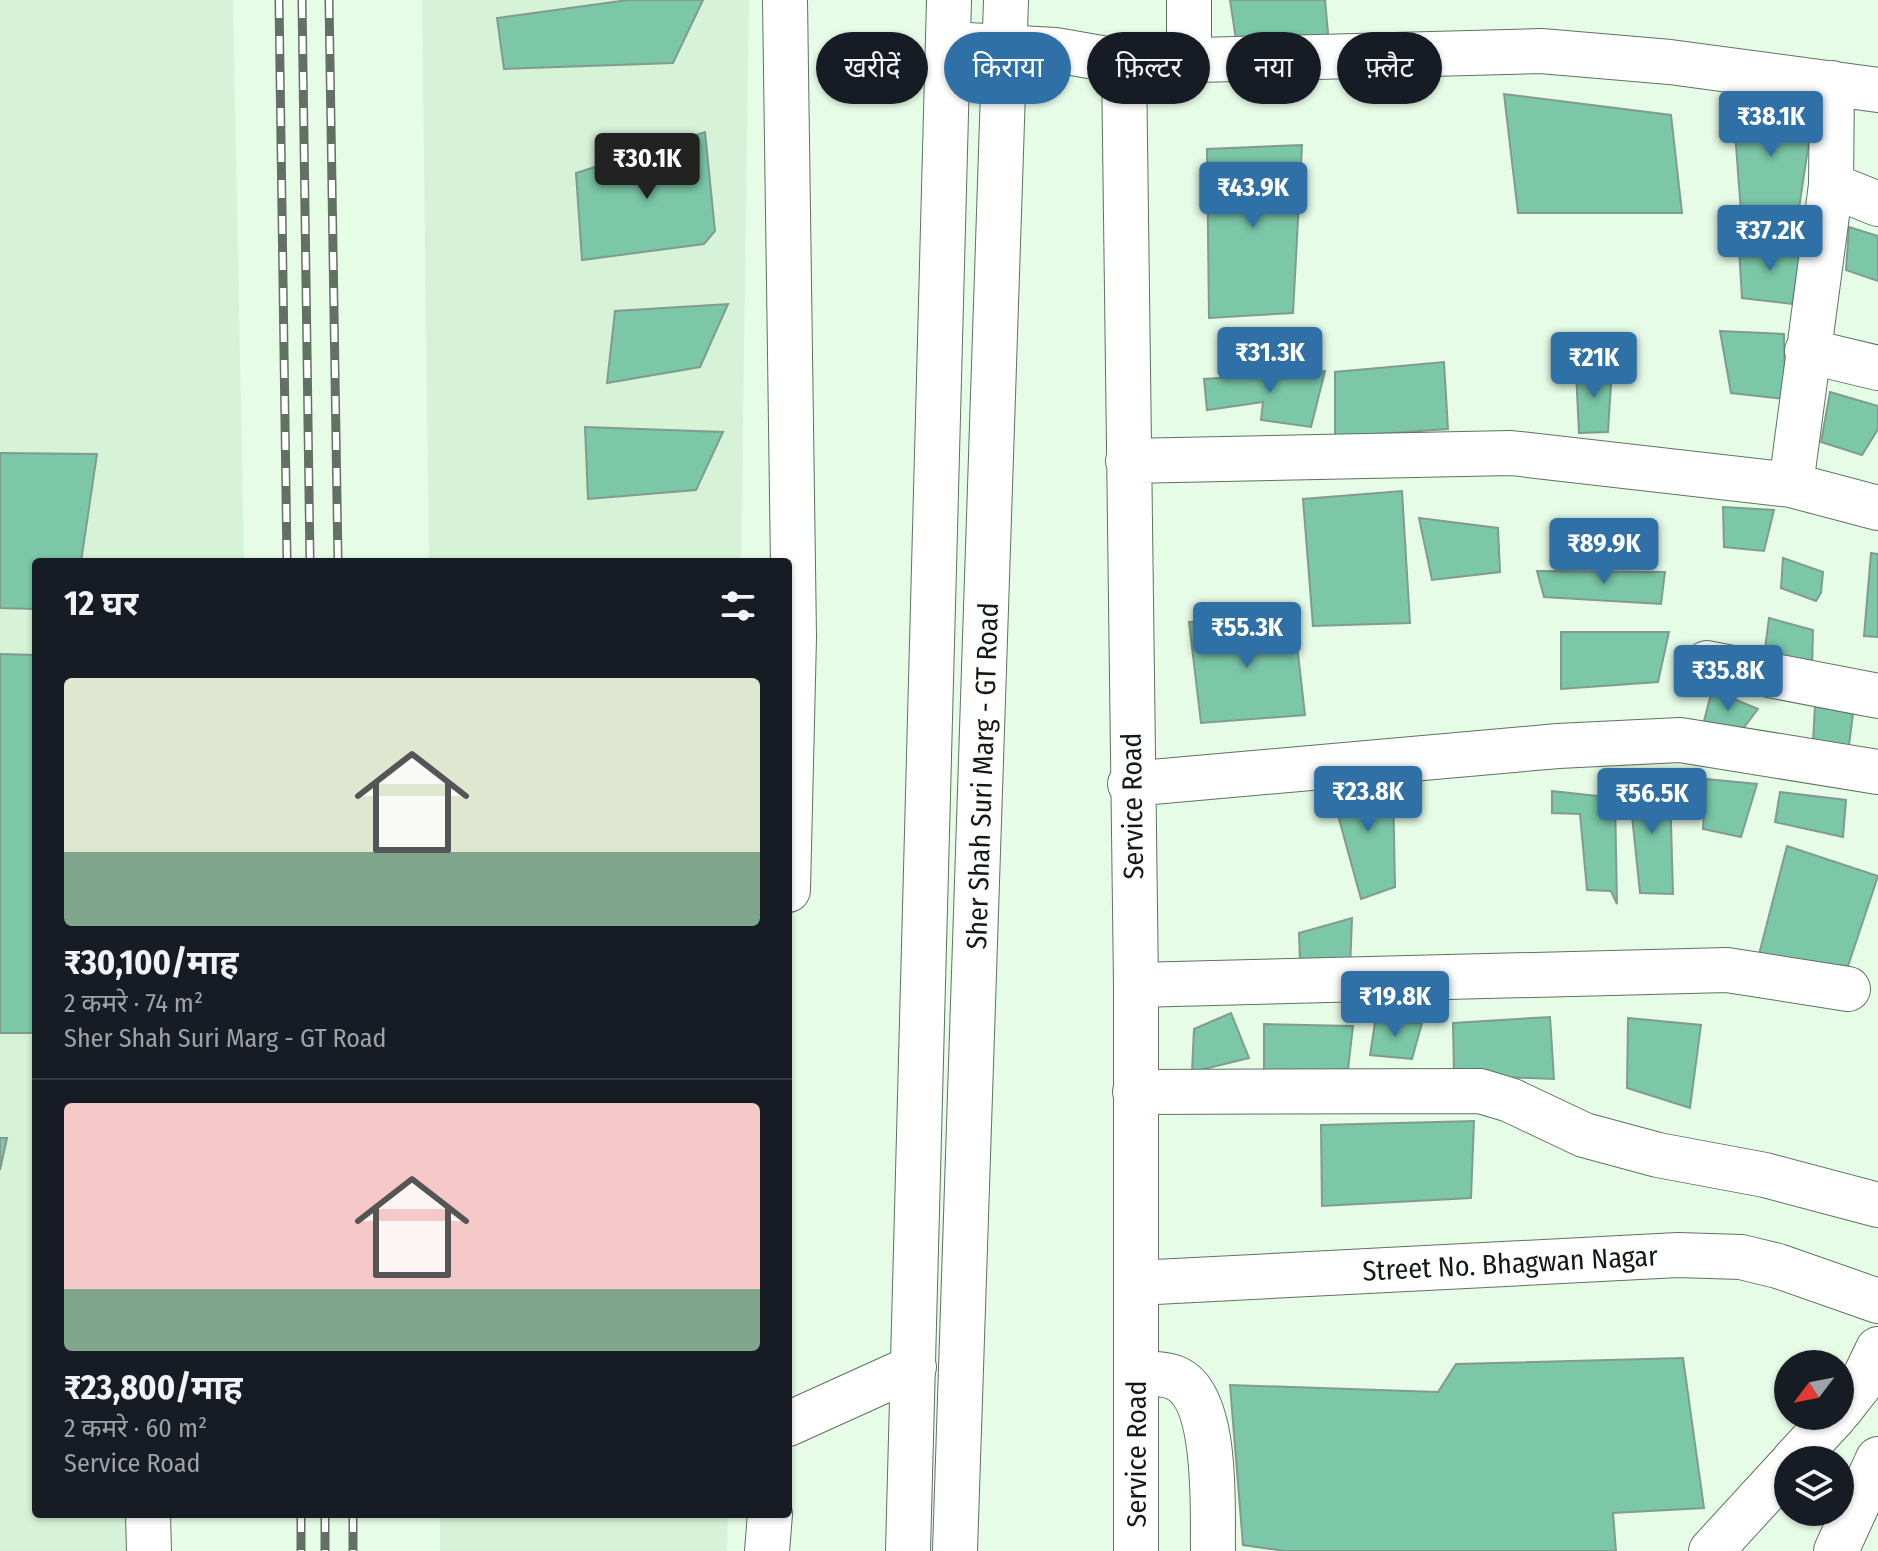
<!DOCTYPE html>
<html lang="hi">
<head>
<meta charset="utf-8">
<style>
  body { margin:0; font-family:"Fira Sans Condensed","Noto Sans Devanagari",sans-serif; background:#20242c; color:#f1f3f6; height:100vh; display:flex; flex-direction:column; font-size:30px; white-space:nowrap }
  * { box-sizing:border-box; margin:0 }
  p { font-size:26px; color:#9ea1a6 }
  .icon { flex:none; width:44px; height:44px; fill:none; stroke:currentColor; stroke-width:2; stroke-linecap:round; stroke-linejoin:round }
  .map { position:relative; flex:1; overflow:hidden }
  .panel { position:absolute; left:32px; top:558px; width:760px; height:960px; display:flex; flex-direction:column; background:#171b24; border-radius:8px; box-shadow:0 2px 6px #0004 }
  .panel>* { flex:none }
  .top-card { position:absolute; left:816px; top:32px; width:760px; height:72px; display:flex; gap:16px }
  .needle { width:52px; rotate:238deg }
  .buttons { position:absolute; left:1774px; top:1350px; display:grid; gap:16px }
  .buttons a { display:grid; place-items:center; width:80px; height:80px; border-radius:50%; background:#171b24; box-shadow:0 2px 6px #0004; font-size:40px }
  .price { position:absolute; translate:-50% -68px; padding:0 18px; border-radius:8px; background:#2f71a7; color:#fff; font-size:26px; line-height:52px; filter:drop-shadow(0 2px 4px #0008) }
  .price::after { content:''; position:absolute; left:50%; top:48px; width:24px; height:18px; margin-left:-12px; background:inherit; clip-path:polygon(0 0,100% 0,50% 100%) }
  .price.current { background:#222; color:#fff }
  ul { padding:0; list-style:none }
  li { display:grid; align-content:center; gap:16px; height:424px; padding:0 32px }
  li+li { border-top:2px solid #363941 }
  li span { display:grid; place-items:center; height:248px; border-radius:8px; color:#555 }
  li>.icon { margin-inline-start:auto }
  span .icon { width:144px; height:144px; fill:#fffc; stroke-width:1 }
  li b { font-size:34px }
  h2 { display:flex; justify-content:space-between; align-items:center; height:96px; padding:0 32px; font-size:34px }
  .pill { padding:0 28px; border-radius:36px; background:#171b24; box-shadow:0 2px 6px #0004; font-size:28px; line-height:72px }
  .pill.current { background:#2f71a7; color:#fff }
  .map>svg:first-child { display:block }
</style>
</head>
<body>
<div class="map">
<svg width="1878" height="1551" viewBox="0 0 1878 1551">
  <rect width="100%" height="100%" fill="#e6fce7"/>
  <path fill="#d6f2d7" d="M0 0H233L244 562H36V1514H135L136 1551H0Z
    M422 0H749L741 562H429Z
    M440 1514H728L727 1551H440Z"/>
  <path fill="#7bc7a8" stroke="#809b8f" stroke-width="2" d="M628 0H703L673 63 504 69 497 18Z
    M1230 0H1325L1328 33 1321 39 1237 46Z
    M1504 94 1671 115 1682 213H1518Z
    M1733 106 1813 115 1798 215 1741 212Z
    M705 132 715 231 704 244 582 260 576 173Z
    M1302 145 1293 313 1209 318 1207 149Z
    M1849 227 1878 236V281L1846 270Z
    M1802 246 1792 304 1742 298 1739 248Z
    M728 304 700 367 607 383 615 311Z
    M1720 331 1784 334 1785 399 1731 393Z
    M1444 362 1448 429 1335 437V372Z
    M1612 368 1608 432 1579 433 1576 372Z
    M1325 371 1311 427 1261 420 1263 402 1207 410 1204 379Z
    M1830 392 1878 406V429L1862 455 1821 442Z
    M585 427 723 432 696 490 588 499Z
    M0 453 97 454 81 562H36V609L0 608Z
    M1402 491 1410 623 1313 626 1303 499Z
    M1723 507 1774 510 1764 551 1724 547Z
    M1419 518 1498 528 1500 572 1432 580Z
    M1871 553 1878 554V637L1864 636Z
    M1783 558 1823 572 1821 593 1816 601 1781 588Z
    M1537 571 1665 572 1661 604 1544 597Z
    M1769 618 1813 630 1812 669 1764 656Z
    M1294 619 1305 715 1201 723 1189 622Z
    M1561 632H1669L1658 682 1561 689Z
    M0 654 36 655V1033H0Z
    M1712 690 1758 709 1738 735 1704 721Z
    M1815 705 1853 714 1848 753 1813 742Z
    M1628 777 1670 788 1673 894 1640 893Z
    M1706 779 1757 784 1741 837 1703 829Z
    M1393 785 1395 887 1361 899 1330 786Z
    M1552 791 1615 798 1617 904 1611 891 1587 890 1580 814 1552 813Z
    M1780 792 1846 800 1843 837 1775 822Z
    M1787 846 1878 876 1848 966 1758 958Z
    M1352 918 1350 970 1300 962 1299 933Z
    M1231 1013 1249 1058 1192 1072 1194 1029Z
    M1550 1017 1554 1079 1454 1075 1453 1023Z
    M1628 1018 1701 1025 1690 1108 1627 1088Z
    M1375 1022 1422 1023 1412 1059 1370 1055Z
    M1264 1024 1353 1026 1347 1078 1264 1070Z
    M1474 1121 1471 1198 1322 1206 1321 1125Z
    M0 1138H7L0 1170Z
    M1683 1358 1704 1508 1613 1513 1616 1551H1285L1243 1545 1230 1385 1438 1392 1456 1364Z"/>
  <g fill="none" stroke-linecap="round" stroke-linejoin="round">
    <g stroke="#5e7260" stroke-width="46">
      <path id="minor" d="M785 0 794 637 788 890
        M1189 0V62
        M950 44 1055 50 1124 62 1541 51 1670 62 1878 90
        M1124 62 1136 985V1551
        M1831 185 1878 204
        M1807 351 1878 368
        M1128 461 1511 453 1791 485 1878 508
        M1791 485 1831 185 1832 83
        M1707 663 1878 696
        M1130 784 1558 746 1680 740 1878 772
        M1136 985 1727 970 1848 989
        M1135 1092 1480 1091 1510 1100 1584 1135 1658 1155 1765 1175 1878 1205
        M1136 1283 1678 1255 1741 1257 1778 1266 1878 1301
        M1136 1373C1147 1374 1162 1373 1173 1377 1220 1393 1212 1510 1213 1551
        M1840 1410 1862 1382 1878 1349
        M788 1424 914 1367
        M1794 1460 1835 1416
        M148 1514 149 1551
        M767 1551 770 1514
        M1711 1551 1788 1467
        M1836 1551 1878 1459"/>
    </g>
    <g stroke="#5e7260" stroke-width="46">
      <path id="major" d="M908 1551 949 0
        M955 1551 1006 0"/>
    </g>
    <use href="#minor" stroke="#fff" stroke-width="44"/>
    <use href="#major" stroke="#fff" stroke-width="44"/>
    <g stroke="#637064" stroke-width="9">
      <path id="rail" d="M279 0 287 562
        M302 0 310 562
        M329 0 338 562
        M301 1514V1551
        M325 1514V1551
        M353 1514V1551"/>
    </g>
    <use href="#rail" stroke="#fff" stroke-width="6" stroke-dasharray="18" stroke-linecap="butt"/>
  </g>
  <g text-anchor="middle" stroke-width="7" stroke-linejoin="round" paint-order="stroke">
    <g font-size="28" fill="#121a13" stroke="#fff">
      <text transform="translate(982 776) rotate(-88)" y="10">Sher Shah Suri Marg - GT Road</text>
      <text transform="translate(1132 806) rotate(-91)" y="10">Service Road</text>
      <text transform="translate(1510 1263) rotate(-3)" y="10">Street No. Bhagwan Nagar</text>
      <text transform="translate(1136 1454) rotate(-90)" y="10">Service Road</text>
    </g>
  </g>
</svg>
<div class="buttons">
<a><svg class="needle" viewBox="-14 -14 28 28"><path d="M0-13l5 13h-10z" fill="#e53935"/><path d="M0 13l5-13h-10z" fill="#9ea1a6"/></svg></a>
<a><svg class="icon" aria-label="layers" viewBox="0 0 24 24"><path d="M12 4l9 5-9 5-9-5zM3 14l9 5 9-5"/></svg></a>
</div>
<b class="price" style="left:1771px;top:159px">₹38.1K</b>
<b class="price current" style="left:647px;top:201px">₹30.1K</b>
<b class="price" style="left:1253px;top:230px">₹43.9K</b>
<b class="price" style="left:1770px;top:273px">₹37.2K</b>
<b class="price" style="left:1270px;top:395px">₹31.3K</b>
<b class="price" style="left:1594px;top:400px">₹21K</b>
<b class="price" style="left:1604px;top:586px">₹89.9K</b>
<b class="price" style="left:1247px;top:670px">₹55.3K</b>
<b class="price" style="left:1728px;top:713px">₹35.8K</b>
<b class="price" style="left:1368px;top:834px">₹23.8K</b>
<b class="price" style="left:1652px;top:836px">₹56.5K</b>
<b class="price" style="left:1395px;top:1039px">₹19.8K</b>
<div class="top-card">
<a class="pill">खरीदें</a>
<a class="pill current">किराया</a>
<a class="pill">फ़िल्टर</a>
<a class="pill">नया</a>
<a class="pill">फ़्लैट</a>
</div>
<section class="panel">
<h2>12 घर<svg class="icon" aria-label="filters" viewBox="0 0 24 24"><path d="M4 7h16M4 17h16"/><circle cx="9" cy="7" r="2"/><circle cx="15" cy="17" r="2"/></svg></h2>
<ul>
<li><span style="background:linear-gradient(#dfe7d0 70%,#7fa58c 0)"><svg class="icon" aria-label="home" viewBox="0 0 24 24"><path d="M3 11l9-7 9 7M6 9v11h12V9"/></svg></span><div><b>₹30,100/माह</b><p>2 कमरे · 74 m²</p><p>Sher Shah Suri Marg - GT Road</p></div></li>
<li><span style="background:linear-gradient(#f6c9c9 75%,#7fa58c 0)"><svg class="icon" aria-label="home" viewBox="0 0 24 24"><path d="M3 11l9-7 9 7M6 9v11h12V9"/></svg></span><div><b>₹23,800/माह</b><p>2 कमरे · 60 m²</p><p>Service Road</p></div></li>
</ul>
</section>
</div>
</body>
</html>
